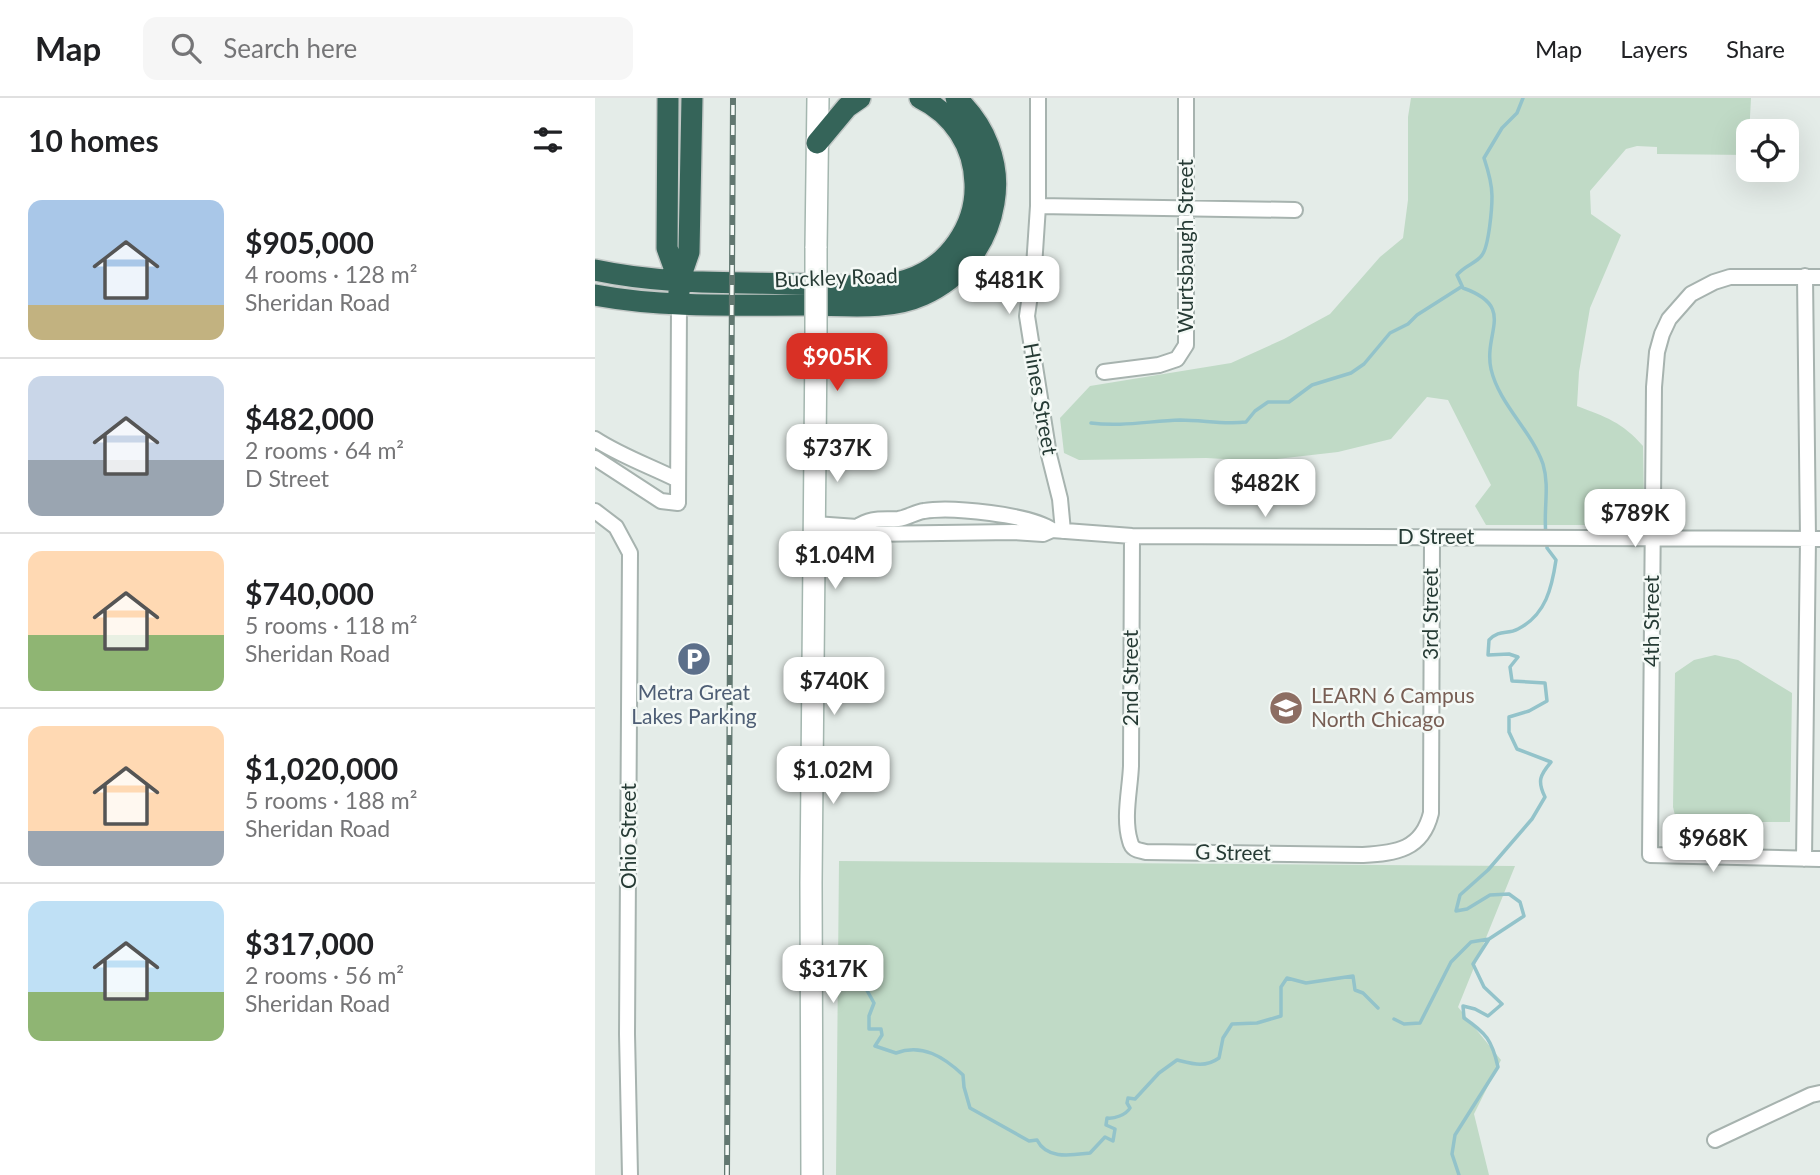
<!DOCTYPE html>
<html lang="en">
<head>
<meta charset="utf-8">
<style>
  body { margin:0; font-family:Lato,sans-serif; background:#f6f6f6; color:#202124; height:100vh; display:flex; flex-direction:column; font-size:26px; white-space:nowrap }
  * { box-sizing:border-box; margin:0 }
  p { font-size:23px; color:#757577 }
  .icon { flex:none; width:38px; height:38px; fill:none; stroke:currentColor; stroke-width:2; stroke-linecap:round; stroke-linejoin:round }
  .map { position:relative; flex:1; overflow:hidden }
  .sheet { display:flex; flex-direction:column; background:#fff; width:595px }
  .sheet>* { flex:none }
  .controls { position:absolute; left:1141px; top:21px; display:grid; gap:14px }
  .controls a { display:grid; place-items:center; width:63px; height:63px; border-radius:14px; background:#fff; box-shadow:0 7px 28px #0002; font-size:35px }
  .price { position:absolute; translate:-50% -60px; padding:0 16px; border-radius:14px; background:#fff; color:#222; font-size:23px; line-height:46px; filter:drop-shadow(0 2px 4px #0008) }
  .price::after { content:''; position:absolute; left:50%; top:42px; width:21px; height:16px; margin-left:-10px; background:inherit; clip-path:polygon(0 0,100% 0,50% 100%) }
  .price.current { background:#d93025; color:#fff }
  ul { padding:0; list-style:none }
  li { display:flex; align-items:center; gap:21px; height:175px; padding:0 28px }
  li+li { border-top:2px solid #e0e0e0 }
  li span { display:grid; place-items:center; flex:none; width:196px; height:140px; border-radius:14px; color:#555 }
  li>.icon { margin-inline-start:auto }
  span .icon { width:84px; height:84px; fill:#fffc; stroke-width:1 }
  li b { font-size:30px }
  h2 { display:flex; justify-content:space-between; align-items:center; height:84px; padding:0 28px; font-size:30px }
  header { display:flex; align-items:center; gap:42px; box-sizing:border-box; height:98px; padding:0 35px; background:#fff; border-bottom:2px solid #e0e0e0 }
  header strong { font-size:33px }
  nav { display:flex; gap:38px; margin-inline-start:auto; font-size:24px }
  .search { width:490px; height:63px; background:#f6f6f6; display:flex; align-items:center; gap:18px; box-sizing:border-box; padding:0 24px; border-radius:14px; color:#757577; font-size:26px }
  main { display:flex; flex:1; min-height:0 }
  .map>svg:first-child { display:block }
</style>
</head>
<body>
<header>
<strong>Map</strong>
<div class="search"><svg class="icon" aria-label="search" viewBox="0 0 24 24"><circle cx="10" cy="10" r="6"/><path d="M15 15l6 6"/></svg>Search here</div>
<nav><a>Map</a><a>Layers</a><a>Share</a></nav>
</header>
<main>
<section class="sheet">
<h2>10 homes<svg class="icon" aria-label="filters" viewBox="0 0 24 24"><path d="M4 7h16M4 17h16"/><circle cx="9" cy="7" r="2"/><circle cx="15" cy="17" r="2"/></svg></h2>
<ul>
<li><span style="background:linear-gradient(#a9c7e8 75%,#c2b280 0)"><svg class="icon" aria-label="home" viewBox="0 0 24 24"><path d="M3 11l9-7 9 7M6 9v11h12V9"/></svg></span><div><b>$905,000</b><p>4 rooms · 128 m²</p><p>Sheridan Road</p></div></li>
<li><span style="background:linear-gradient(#c9d6e8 60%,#9aa5b1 0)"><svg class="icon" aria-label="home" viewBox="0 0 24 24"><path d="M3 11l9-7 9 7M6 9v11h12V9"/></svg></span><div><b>$482,000</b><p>2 rooms · 64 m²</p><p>D Street</p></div></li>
<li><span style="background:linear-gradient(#ffd9b3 60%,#8fb573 0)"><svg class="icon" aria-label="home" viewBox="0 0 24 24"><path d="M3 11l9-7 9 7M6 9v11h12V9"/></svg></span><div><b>$740,000</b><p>5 rooms · 118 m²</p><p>Sheridan Road</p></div></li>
<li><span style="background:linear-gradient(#ffd9b3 75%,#9aa5b1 0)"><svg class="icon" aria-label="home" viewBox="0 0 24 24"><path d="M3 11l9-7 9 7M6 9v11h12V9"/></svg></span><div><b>$1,020,000</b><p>5 rooms · 188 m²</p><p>Sheridan Road</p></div></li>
<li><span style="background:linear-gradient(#bfe0f5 65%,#8fb573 0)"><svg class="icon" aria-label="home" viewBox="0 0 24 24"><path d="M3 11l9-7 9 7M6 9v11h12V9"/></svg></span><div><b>$317,000</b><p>2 rooms · 56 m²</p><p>Sheridan Road</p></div></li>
</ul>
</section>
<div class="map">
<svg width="1225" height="1077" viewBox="0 0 1225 1077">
  <rect width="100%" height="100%" fill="#e4ece8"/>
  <path fill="#c0dac6" d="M816 0H1156L1153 57 1062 56V49L1042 48 1031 51 995 93 996 116 1026 137 995 210 984 274 982 308C1011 319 1027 324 1048 348L1049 401 1038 427H891L880 408 896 387 853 302 832 299 796 341 743 354 665 363 611 360 484 362 469 355 465 320 495 288 636 265 689 241 735 216 785 159 808 140 813 102V19Z
    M1120 557 1143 562 1197 595 1195 724H1086L1081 722 1078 709 1080 575 1099 562Z
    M244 763 920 768 863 909 906 962 879 1016 894 1077H241Z"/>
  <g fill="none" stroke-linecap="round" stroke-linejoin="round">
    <path stroke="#93c3ca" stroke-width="3.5" d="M928 0 922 15 907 30 889 60C893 72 897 85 897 98 897 110 894 148 887 157 882 165 870 167 862 177L868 190C922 209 888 234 896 271 904 306 936 332 948 366 955 389 948 413 951 437
      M496 325C525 329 555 323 585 322 608 322 629 327 651 324L660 313 673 304H694L717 287 756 275 769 266 795 235 813 226 822 217 866 189
      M269 887 279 905 274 918V931H286L287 937 280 948 301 955C327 945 349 959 368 977L369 989 375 1010 434 1043 442 1042C452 1062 477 1057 495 1055L510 1039 518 1043 520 1031 511 1027 512 1020C519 1021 531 1017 535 1010L532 1005 533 1000 540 1001 564 975 582 962C598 966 610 970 624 960L628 940 637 926 662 925 686 918V889L692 880 711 885 758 878 760 892 768 895 783 910
      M799 921 809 926 825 925 856 864 876 844 894 841 929 818 925 804 914 796 895 797 872 811 861 813 865 797 893 772 937 721 950 699C942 683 945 677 956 664L922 651 914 634V619L934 613 952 603 950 585 917 583 915 569 923 559 914 556 893 557 894 542C905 531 912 537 923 531 951 517 957 489 961 462L952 450V444
      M864 1077 857 1056 860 1037 903 969C897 942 891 935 869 920L868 908 880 911 893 918 907 906 889 889 878 866 894 841"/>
    <g stroke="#a7b3af" stroke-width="18">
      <path id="street" d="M443 0V108L439 169 432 218 454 357 465 401 468 433
        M443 108 700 112
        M1225 179H1135L1119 184 1096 196 1074 221 1067 236 1062 254 1059 289 1055 757 1225 761
        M509 274 564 267 582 261 591 247V0
        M0 341C26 358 55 368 83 382
        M0 360 66 403 83 405 84 207
        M0 413 21 429 35 455 32 936 35 1077
        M220 426 262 429 273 436 419 434 448 436 457 432 537 438 1225 441
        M262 429C276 419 287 422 303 421 313 420 320 414 329 413 356 408 436 417 457 432
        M537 438C537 515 536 591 536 668 535 692 528 720 535 743 537 752 543 752 551 754L768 757C801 755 827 752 836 715L837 439
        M1209 761 1213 441 1210 178
        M1120 1042 1216 997 1225 995"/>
    </g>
    <g stroke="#a4b6af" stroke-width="24">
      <path id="secondary" d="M221 150 223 0
        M217 1077 216 785 221 244"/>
    </g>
    <g stroke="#c2c8c6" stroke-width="24">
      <path id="highway" d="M73 0 72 150 84 183
        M222 45 252 9 265 0
        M0 172C69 187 141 184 212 186 244 186 282 192 312 182 353 169 382 128 380 85 379 48 358 16 325 0
        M84 195V183L94 154 97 0
        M0 197C70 210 141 207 212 207 249 207 293 213 328 197 366 180 392 147 399 105 406 65 390 27 361 0"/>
    </g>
    <use href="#street" stroke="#fff" stroke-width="14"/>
    <use href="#secondary" stroke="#fff" stroke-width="21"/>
    <use href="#highway" stroke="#356459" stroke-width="21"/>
    <g stroke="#617770" stroke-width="6">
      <path id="rail" d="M132 1077 138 0"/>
    </g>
    <use href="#rail" stroke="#f4f9f6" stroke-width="3.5" stroke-dasharray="10" stroke-linecap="butt"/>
    <g stroke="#a4b6af" stroke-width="24" stroke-linecap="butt">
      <path id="secondary-bridge" d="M221 244V150"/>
    </g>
    <use href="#secondary-bridge" stroke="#fff" stroke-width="21"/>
  </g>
  <defs>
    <g id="parking-disc" transform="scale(1.75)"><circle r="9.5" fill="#5c6f8a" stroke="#f4f9f6"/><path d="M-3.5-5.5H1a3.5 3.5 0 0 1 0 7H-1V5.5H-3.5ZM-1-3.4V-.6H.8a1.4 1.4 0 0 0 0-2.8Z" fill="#fff"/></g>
    <g id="school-disc" transform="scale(1.75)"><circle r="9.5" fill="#8d6e63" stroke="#f4f9f6"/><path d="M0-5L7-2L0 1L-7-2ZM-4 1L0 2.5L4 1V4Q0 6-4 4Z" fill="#fff"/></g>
  </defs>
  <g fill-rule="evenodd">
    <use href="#parking-disc" x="99" y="561"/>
    <use href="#school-disc" x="691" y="610"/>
  </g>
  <g text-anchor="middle" stroke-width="5" stroke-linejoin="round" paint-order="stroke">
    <g font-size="21" fill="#263b35" stroke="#f4f9f6">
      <text transform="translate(591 148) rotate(-90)" y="7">Wurtsbaugh Street</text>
      <text transform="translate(241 180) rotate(-2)" y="7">Buckley Road</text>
      <text transform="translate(445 301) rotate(80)" y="7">Hines Street</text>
      <text x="841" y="446">D Street</text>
      <text transform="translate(836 516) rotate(-90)" y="7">3rd Street</text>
      <text transform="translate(1057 523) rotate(-90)" y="7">4th Street</text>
      <text transform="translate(536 580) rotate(-90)" y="7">2nd Street</text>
      <text transform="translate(34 738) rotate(-90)" y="7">Ohio Street</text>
      <text transform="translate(638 755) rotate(1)" y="7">G Street</text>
    </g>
    <g font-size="21" fill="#4e5e75" stroke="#f4f9f6">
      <text x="99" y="602">Metra Great<tspan x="99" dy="24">Lakes Parking</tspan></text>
    </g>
    <g font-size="21" fill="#785e54" stroke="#f4f9f6" text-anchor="start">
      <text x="716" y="605">LEARN 6 Campus<tspan x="716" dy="24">North Chicago</tspan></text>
    </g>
  </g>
</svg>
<div class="controls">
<a><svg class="icon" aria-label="locate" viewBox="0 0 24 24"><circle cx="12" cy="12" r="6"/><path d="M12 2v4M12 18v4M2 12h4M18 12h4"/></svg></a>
</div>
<b class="price" style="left:414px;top:218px">$481K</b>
<b class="price current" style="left:242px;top:295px">$905K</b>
<b class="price" style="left:242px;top:386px">$737K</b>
<b class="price" style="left:670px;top:421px">$482K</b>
<b class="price" style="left:1040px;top:451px">$789K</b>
<b class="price" style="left:240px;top:493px">$1.04M</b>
<b class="price" style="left:239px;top:619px">$740K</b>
<b class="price" style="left:238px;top:708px">$1.02M</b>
<b class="price" style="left:1118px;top:776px">$968K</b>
<b class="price" style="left:238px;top:907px">$317K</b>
</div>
</main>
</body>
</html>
